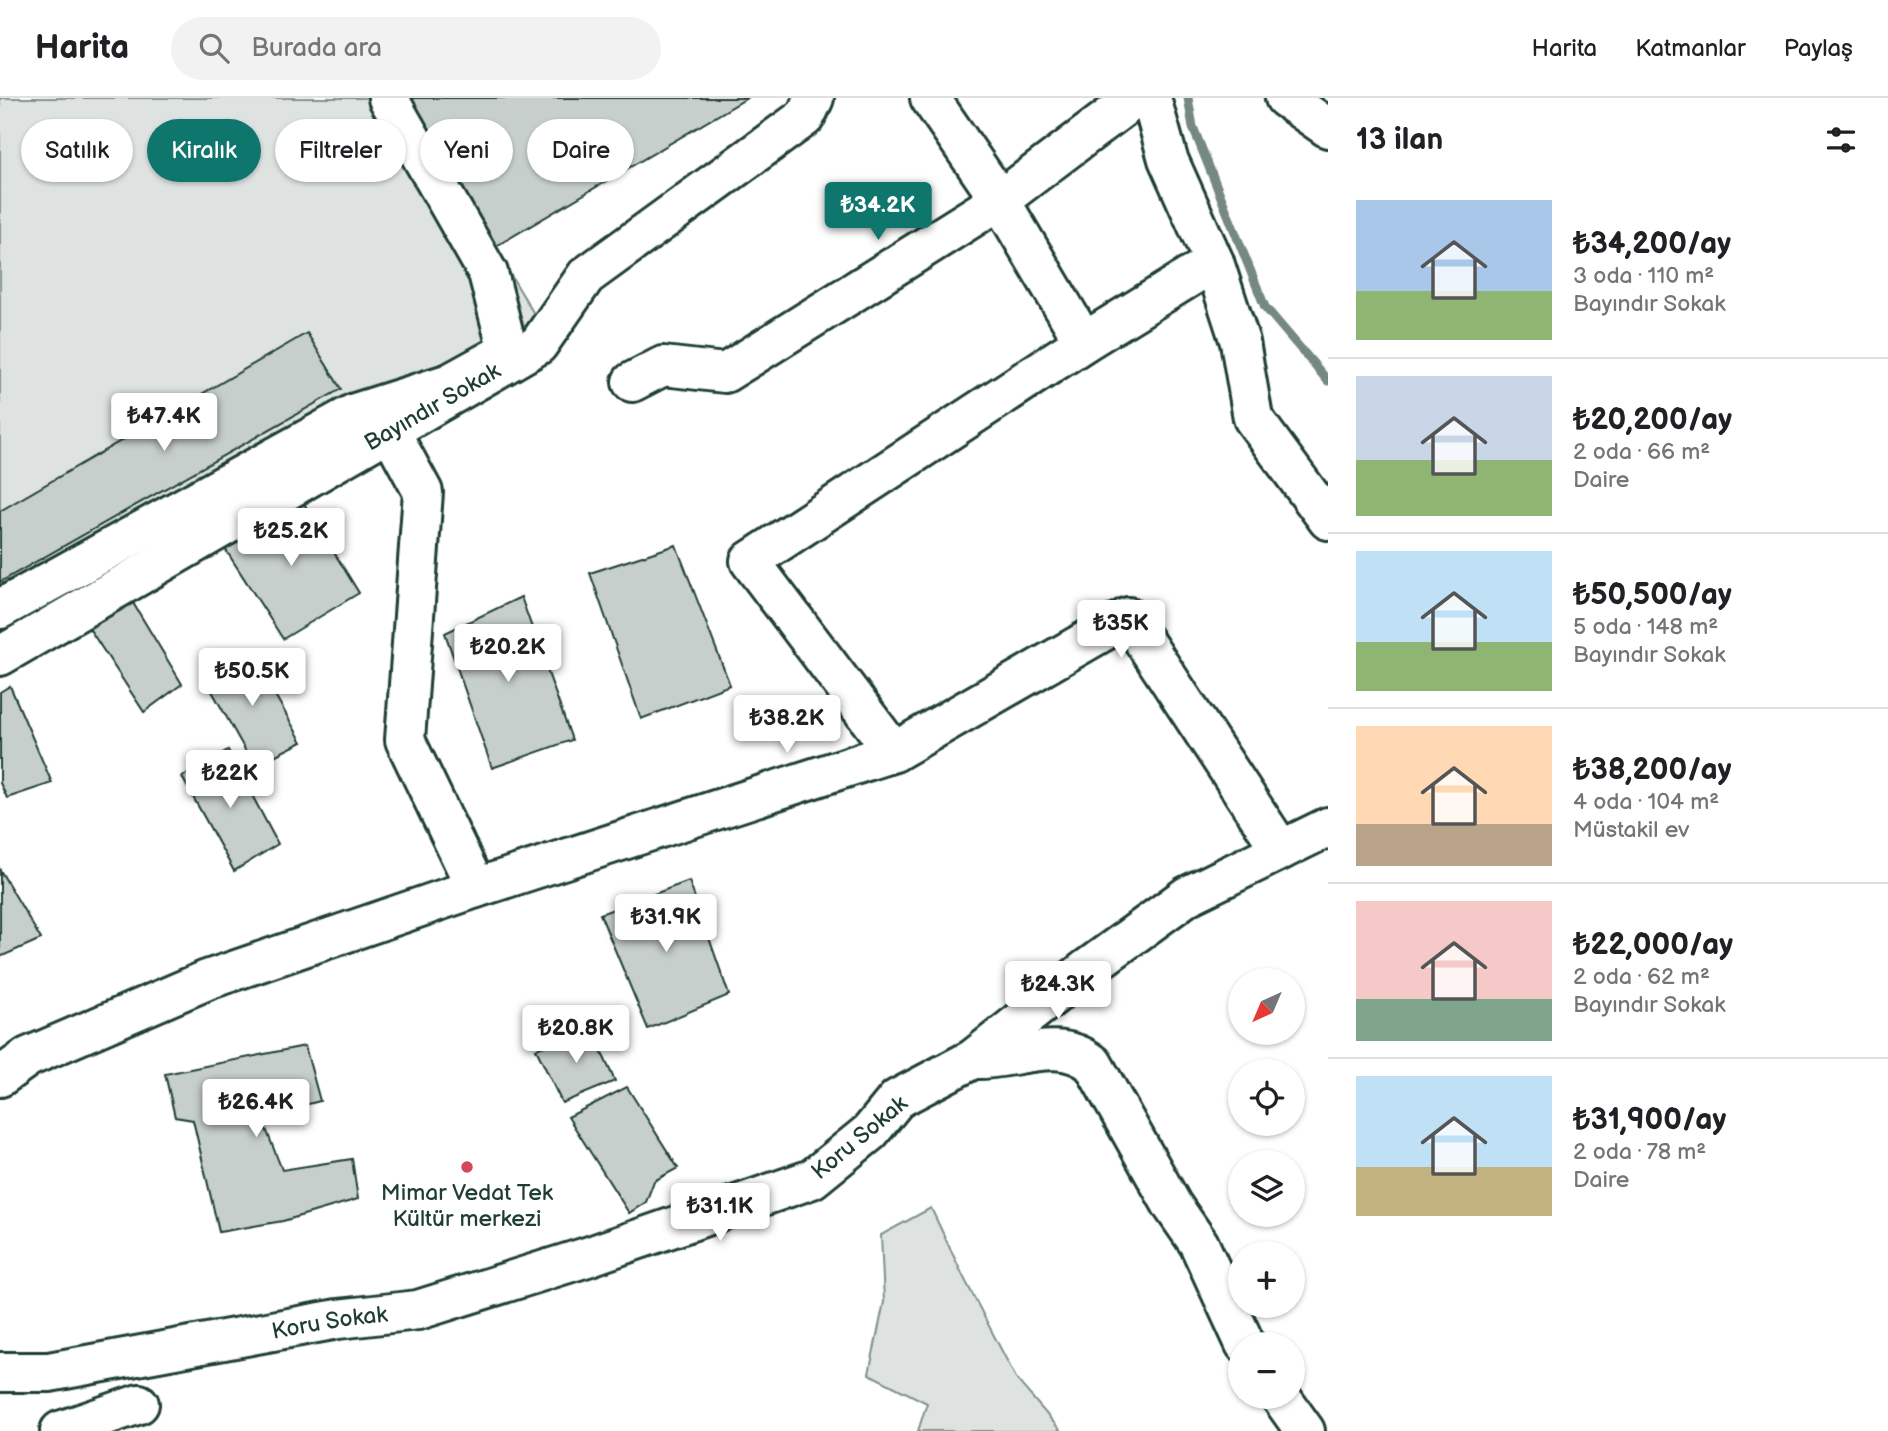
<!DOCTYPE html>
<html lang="tr">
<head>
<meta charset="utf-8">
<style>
  body { margin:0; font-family:"Balsamiq Sans",sans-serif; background:#f2f2f2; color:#202124; height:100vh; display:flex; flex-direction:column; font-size:26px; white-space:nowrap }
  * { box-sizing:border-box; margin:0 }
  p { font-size:23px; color:#757577 }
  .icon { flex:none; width:38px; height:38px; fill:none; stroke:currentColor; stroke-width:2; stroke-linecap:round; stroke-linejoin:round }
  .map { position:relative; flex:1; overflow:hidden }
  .details { display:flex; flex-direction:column; background:#fff; width:560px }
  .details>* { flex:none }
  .banner { position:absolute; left:21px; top:21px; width:665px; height:63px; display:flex; gap:14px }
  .needle { width:46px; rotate:224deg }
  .controls { position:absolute; left:1228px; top:870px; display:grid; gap:14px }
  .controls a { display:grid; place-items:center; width:77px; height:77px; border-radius:50%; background:#fff; box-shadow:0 2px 5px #0004; font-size:35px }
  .price { position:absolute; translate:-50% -60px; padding:0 16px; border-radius:7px; background:#fff; color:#222; font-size:23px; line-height:46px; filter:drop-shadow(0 2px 4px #0008) }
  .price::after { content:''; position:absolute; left:50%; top:42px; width:21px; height:16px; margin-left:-10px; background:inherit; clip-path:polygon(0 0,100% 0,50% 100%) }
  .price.on { background:#0f766e; color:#fff }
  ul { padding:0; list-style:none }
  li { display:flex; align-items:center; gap:21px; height:175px; padding:0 28px }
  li+li { border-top:2px solid #e0e0e0 }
  li span { display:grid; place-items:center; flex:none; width:196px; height:140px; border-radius:0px; color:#555 }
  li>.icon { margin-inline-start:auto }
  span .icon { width:84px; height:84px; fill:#fffc; stroke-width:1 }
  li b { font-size:30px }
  h2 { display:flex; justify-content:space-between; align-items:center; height:84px; padding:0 28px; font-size:30px }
  .pill { padding:0 24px; border-radius:32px; background:#fff; box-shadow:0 2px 5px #0004; font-size:24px; line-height:63px }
  .pill.on { background:#0f766e; color:#fff }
  header { display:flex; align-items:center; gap:42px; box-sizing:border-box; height:98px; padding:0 35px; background:#fff; border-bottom:2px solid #e0e0e0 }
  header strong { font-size:33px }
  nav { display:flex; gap:38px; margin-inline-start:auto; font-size:24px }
  .search { width:490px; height:63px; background:#f2f2f2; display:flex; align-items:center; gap:18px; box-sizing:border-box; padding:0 24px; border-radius:38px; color:#757577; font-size:26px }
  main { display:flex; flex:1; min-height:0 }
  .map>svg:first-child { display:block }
</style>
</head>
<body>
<header>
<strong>Harita</strong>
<div class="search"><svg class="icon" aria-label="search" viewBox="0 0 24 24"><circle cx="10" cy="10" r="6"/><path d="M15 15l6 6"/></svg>Burada ara</div>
<nav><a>Harita</a><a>Katmanlar</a><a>Paylaş</a></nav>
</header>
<main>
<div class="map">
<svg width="1328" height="1333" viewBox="0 0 1328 1333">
  <rect width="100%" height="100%" fill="#fff"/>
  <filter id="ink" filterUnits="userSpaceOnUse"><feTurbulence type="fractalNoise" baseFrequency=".0143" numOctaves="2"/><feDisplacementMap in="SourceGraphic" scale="14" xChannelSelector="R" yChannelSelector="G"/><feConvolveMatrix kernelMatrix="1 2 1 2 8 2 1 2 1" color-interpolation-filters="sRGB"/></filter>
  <g filter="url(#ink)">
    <path fill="#dee3e2" stroke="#7e908b" stroke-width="2" d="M0 0H405L537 221 0 539Z
      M931 1110 963 1178 1017 1282 1061 1333H918L927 1305 869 1276 884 1204 881 1137Z"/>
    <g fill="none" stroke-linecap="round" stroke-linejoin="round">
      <path stroke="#758883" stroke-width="9" d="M1188 0 1193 29 1265 209 1328 283"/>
    </g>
    <path fill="#c7cfcc" stroke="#1f3d34" stroke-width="2" d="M405 0H747L493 150Z
      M307 235 341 291 0 484V413Z
      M300 399 359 495 283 541 222 446Z
      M676 447 730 587 641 621 590 475Z
      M127 495 182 586 144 614 85 524Z
      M521 499 572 642 492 670 445 535Z
      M248 550 302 644 254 668 203 577Z
      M10 588 52 685 7 700 0 685V594Z
      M228 652 278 746 234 773 182 679Z
      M0 772 41 841 0 859Z
      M689 783 729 897 648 931 600 816Z
      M590 929 615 983 562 1005 536 951Z
      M305 948 320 1003 261 1018 282 1072 352 1061 358 1101 283 1123 219 1134 193 1022 175 1019 165 976Z
      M627 989 678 1070 654 1083 646 1104 629 1115 568 1019Z"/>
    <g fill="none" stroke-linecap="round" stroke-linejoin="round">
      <g stroke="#1f3d34" stroke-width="44">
        <g id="minor">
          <path d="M930 0 1000 102 1084 244"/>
          <path d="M1151 0 1168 61 1214 164 1240 244 1253 320 1328 422"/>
          <path d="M632 284 663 268 725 275 1000 102 1135 0"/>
          <path d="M390 333 423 394 405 642 476 790"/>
          <path d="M0 511 355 315 450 285 508 253 488 175 388 0"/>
          <path id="s1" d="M0 558 538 247 586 178 805 19 814 0"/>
          <path d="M894 654 1128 519 1281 752"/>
          <path d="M974 961C1013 963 1058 937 1093 966L1172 1107 1199 1146 1245 1246"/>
          <path d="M0 979 28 959 207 882 476 790 894 654 750 463 1084 244 1214 164"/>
          <path id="s2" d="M0 1274H49L338 1221 418 1212 587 1159 812 1081 870 1034 897 1001 973 961 1088 870 1187 798 1328 729"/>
          <path d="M1280 1298 1305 1333"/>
          <path d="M60 1333 139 1306"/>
        </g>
      </g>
      <g stroke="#1f3d34" stroke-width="44">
        <path id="highway" d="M1285 0 1328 30"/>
      </g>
      <use href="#minor" stroke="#fff" stroke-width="38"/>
      <use href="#highway" stroke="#fff" stroke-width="38"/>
    </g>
  </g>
  <circle fill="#d1495b" stroke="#fff" stroke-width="2.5" cx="467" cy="1069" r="7"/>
  <g text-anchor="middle" stroke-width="5" stroke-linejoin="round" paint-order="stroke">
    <g font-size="23" fill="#1f3d34" stroke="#fff">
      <text dy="8" stroke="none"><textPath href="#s1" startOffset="499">Bayındır Sokak</textPath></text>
      <text transform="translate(859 1039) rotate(-40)" y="8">Koru Sokak</text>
      <text dy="8" stroke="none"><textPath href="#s2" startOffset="334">Koru Sokak</textPath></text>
    </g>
    <g font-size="23" fill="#1f3d34" stroke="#fff">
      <text x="467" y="1102">Mimar Vedat Tek<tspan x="467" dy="26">Kültür merkezi</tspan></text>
    </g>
  </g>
</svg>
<div class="controls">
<a><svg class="needle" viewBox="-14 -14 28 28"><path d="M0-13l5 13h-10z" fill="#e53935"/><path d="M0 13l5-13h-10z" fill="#757577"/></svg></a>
<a><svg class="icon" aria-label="locate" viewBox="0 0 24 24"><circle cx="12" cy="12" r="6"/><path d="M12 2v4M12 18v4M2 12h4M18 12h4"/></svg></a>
<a><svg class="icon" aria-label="layers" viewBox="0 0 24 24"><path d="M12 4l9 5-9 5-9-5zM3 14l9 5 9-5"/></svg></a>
<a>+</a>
<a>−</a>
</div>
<b class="price on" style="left:878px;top:144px">₺34.2K</b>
<b class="price" style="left:164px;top:355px">₺47.4K</b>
<b class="price" style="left:291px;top:470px">₺25.2K</b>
<b class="price" style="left:1121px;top:562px">₺35K</b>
<b class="price" style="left:508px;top:586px">₺20.2K</b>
<b class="price" style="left:252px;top:610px">₺50.5K</b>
<b class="price" style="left:787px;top:657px">₺38.2K</b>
<b class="price" style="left:230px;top:712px">₺22K</b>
<b class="price" style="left:666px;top:856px">₺31.9K</b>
<b class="price" style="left:1058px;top:923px">₺24.3K</b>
<b class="price" style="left:576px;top:967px">₺20.8K</b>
<b class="price" style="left:256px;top:1041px">₺26.4K</b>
<b class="price" style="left:720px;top:1145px">₺31.1K</b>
<div class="banner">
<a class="pill">Satılık</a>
<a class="pill on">Kiralık</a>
<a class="pill">Filtreler</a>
<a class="pill">Yeni</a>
<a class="pill">Daire</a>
</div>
</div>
<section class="details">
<h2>13 ilan<svg class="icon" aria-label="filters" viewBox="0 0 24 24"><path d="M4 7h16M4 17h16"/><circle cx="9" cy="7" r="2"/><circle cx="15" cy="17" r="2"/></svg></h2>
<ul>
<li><span style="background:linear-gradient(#a9c7e8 65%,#8fb573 0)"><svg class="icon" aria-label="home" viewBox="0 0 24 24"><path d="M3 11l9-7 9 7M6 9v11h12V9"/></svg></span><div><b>₺34,200/ay</b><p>3 oda · 110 m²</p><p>Bayındır Sokak</p></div></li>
<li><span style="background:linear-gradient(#c9d6e8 60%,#8fb573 0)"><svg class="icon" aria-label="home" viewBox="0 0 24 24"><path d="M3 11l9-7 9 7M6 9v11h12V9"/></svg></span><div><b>₺20,200/ay</b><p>2 oda · 66 m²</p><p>Daire</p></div></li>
<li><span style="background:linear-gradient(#bfe0f5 65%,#8fb573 0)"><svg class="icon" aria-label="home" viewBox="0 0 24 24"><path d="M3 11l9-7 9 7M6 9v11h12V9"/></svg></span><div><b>₺50,500/ay</b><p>5 oda · 148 m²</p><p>Bayındır Sokak</p></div></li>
<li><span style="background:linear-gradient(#ffd9b3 70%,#b9a48a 0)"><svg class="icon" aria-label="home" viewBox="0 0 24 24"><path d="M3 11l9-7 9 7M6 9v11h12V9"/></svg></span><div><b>₺38,200/ay</b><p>4 oda · 104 m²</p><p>Müstakil ev</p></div></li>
<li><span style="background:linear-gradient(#f6c9c9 70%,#7fa58c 0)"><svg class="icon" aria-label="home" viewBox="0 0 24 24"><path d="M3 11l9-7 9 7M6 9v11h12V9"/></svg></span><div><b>₺22,000/ay</b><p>2 oda · 62 m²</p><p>Bayındır Sokak</p></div></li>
<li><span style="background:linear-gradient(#bfe0f5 65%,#c2b280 0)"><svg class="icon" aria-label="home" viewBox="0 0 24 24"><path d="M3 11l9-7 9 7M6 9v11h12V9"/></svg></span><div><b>₺31,900/ay</b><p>2 oda · 78 m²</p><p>Daire</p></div></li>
</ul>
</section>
</main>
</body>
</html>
